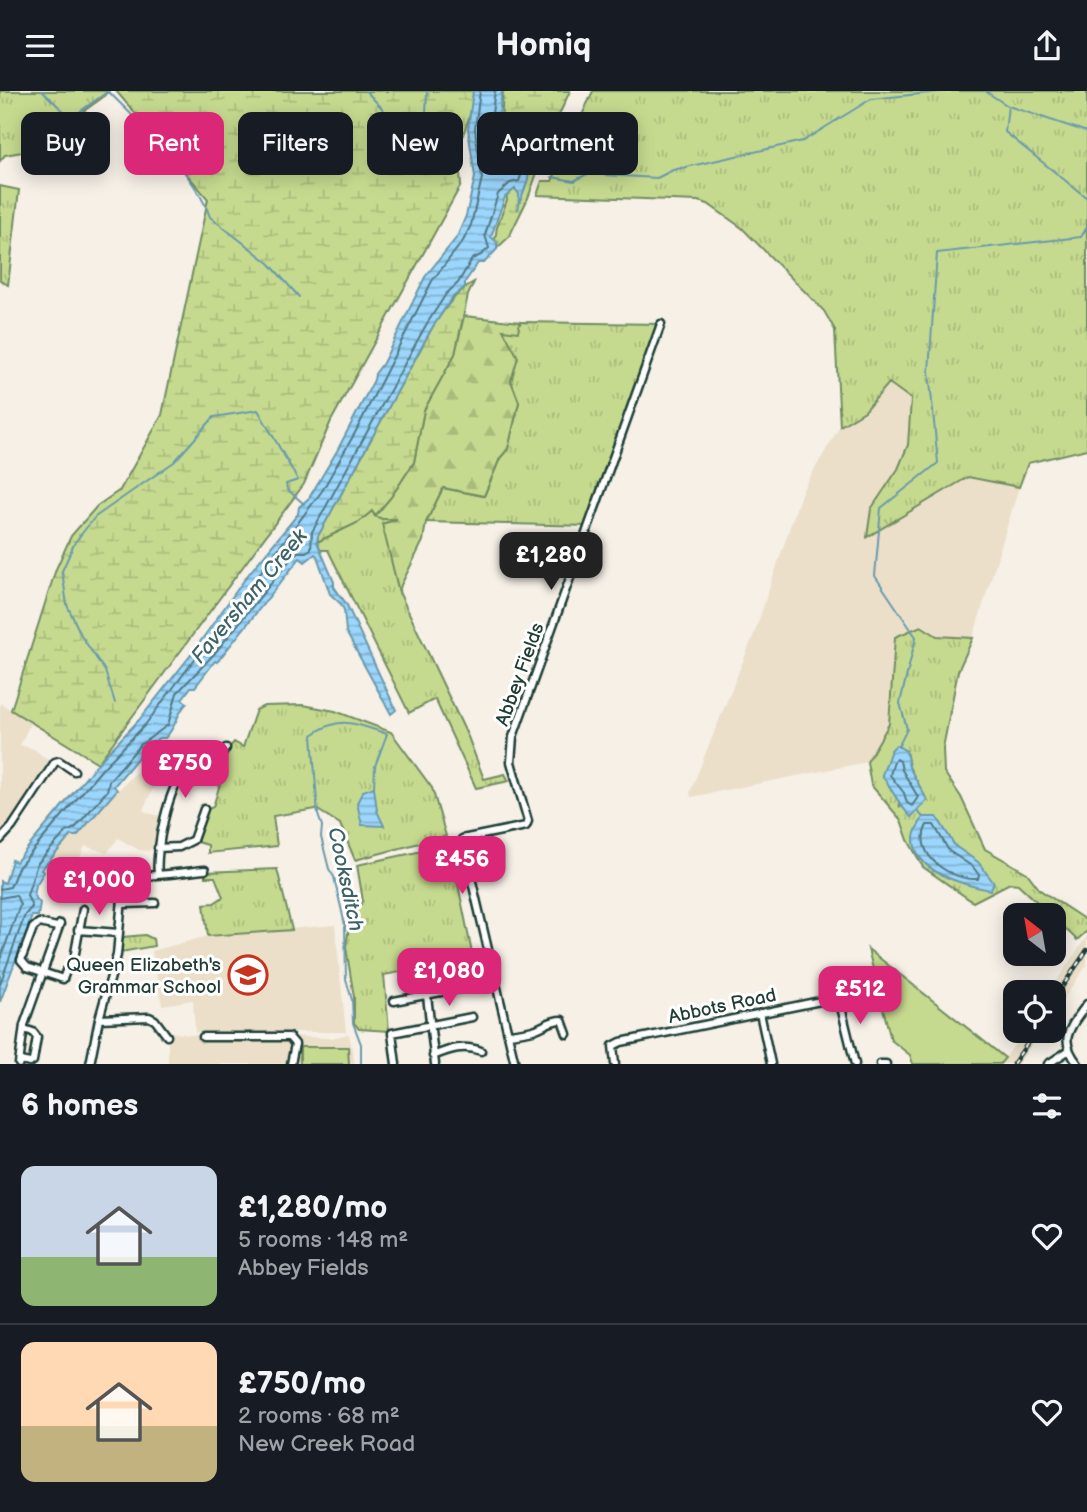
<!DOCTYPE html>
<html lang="en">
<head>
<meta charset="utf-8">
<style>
  body { margin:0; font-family:"Balsamiq Sans",sans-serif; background:#20242c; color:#f1f3f6; height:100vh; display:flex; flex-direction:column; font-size:26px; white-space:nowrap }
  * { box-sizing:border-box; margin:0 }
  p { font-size:23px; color:#9ea1a6 }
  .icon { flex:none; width:38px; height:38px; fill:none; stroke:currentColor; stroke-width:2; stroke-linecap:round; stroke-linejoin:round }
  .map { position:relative; height:973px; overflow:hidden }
  .details { display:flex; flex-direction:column; background:#171b24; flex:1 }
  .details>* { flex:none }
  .hud { position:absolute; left:21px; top:21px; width:700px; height:63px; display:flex; gap:14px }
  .needle { width:46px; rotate:329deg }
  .controls { position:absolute; left:1003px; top:812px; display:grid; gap:14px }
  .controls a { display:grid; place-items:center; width:63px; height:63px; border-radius:14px; background:#171b24; box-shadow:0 4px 18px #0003; font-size:35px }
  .price { position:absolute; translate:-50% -60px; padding:0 16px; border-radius:14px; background:#db2777; color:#fff; font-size:23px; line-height:46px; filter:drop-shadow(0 2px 4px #0008) }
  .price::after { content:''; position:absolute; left:50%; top:42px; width:21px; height:16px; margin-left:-10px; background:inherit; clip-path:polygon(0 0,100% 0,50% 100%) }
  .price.current { background:#222; color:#fff }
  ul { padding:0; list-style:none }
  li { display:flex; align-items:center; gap:21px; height:175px; padding:0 21px }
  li+li { border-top:2px solid #363941 }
  li span { display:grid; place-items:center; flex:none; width:196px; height:140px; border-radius:14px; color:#555 }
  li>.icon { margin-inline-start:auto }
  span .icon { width:84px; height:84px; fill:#fffc; stroke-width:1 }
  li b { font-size:30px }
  h2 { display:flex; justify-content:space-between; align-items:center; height:84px; padding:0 21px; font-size:30px }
  .tag { padding:0 24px; border-radius:14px; background:#171b24; box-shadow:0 4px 18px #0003; font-size:24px; line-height:63px }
  .tag.current { background:#db2777; color:#fff }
  header { display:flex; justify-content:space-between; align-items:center; height:91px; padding:0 21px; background:#171b24; font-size:32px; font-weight:700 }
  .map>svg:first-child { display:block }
</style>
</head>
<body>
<header><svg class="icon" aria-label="menu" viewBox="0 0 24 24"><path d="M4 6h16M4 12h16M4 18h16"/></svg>Homiq<svg class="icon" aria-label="share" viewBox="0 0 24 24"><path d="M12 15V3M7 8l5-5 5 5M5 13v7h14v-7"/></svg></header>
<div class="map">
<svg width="1087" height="973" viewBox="0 0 1087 973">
  <defs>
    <pattern id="grass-tufts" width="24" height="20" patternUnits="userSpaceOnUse" patternTransform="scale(1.75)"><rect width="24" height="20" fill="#c6da8f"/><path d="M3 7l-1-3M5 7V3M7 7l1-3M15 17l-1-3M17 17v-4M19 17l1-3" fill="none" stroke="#aabc7c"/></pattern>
    <pattern id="forest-firs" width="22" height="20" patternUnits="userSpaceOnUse" patternTransform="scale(1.75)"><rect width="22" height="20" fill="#c6da8f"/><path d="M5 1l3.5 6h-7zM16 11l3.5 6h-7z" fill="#aabc7c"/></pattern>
    <pattern id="wetland-marsh" width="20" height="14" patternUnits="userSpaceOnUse" patternTransform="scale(1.75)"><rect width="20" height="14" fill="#c6da8f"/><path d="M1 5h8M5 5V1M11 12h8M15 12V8" fill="none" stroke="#aabc7c"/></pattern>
    <pattern id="water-rules" width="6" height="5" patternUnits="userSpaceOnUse" patternTransform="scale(1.75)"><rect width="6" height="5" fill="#9cd6fc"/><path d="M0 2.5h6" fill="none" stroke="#7fafcd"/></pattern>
  </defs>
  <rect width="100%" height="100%" fill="#f6f0e7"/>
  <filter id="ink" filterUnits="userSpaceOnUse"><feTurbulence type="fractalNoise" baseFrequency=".0143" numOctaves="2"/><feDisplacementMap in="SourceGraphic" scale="14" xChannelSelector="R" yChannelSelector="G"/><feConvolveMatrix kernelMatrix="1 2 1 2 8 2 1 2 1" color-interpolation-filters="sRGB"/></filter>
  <g filter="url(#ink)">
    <path fill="#ebdfca" d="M889 292 911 308 908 354 898 378 871 418 968 386 1019 396 973 547 937 545 921 535 895 546 889 633 867 671 691 706 690 701 754 543 802 400 840 335 865 320Z
      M0 612 31 631 20 654 34 658 49 670 7 739H0Z
      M150 668 161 679 143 719 148 722 160 725 155 752 149 760 139 759 118 747 107 762 85 755 71 787 41 779 71 745Z
      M335 834 346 941H195L193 909 162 914 152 860 208 845Z
      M1087 845V874L1054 922V901H1049Z
      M1024 940H1041L1018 973H1001Z
      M170 941 190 944H267L331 947 349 943 355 973H168V949H170L171 945 168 943Z"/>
    <path fill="url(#grass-tufts)" stroke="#728c62" stroke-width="2" fill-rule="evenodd" d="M0 0H108L106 4 28 60 5 64 0 70Z
      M593 0H1087V358L1028 372 1019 396 968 386 867 446 871 418 898 378 908 354 911 308 889 292 865 320 840 335 835 239 824 220 742 137 708 113 698 110 537 104 542 90H552Z
      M0 95 19 99 8 194 0 189Z
      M520 231 661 233 588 435 426 431 443 397 484 405 500 367 508 358 519 311 511 290 502 238 518 240Z
      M372 420 375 425 400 427 383 433 399 501 468 646 484 688 505 683 509 690 476 697 435 608 409 622 328 459H320L317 451 359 431Z
      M921 535 937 545 973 547 958 580 943 657 944 681 961 706 985 758 1027 782 1040 799 1087 830V840L1077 849 1018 793 1010 792 973 811 923 776 908 749 901 729 871 694 867 671 889 633 895 546ZM906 660 909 676 927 709 900 716 898 706 882 684ZM937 727 955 755 934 780 918 763 914 746Z
      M303 614 335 620 391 641 432 697 446 745 355 769 340 733 316 718 273 725 277 755 208 762V754L197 751 206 719 213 716 220 693 213 677 234 651 243 656 256 619 264 615Z
      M450 754 473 867 384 884 389 940 359 938 354 932V906L346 856 350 829 363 810 357 774Z
      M277 778 292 839 208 845 204 813 214 812 223 806 215 786H205L206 781Z
      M145 844 153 848 154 855 121 861 123 846Z"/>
    <path fill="url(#forest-firs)" stroke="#728c62" stroke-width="2" d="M464 225 520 231 518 241 503 239 518 266 511 290 519 311 508 358 500 367 484 405 443 397 426 431 423 450 401 494 399 501 382 433 397 428H382L375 425 391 406 414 371 424 319 455 263Z"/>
    <path fill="url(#wetland-marsh)" stroke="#728c62" stroke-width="2" d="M116 0H475L470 24 458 58 461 94 331 330 304 393 98 672 11 619 56 478 71 445 97 415 120 399 162 324 208 108Z
      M503 0H570L553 37 528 107 509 146 493 161 497 136 507 109 503 83 524 76 506 64 500 50Z
      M474 191 468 204 455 263 424 319 414 371 391 406 375 425 372 420 359 431 317 451 318 445 432 237C444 219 454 202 474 191Z"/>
    <path fill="#c6da8f" stroke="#728c62" stroke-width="2" d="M868 858 1005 967 1000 973H913L910 964 891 949Z
      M300 956H348L349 973H300Z"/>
    <path fill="url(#water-rules)" stroke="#6a99ac" stroke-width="2" d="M473 0H502C500 14 494 59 506 68 512 72 522 72 528 74 532 89 520 104 518 119L519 103 515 98 505 106 491 146 497 151V158L484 172H478L465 191V196L452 207 432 237 318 445 317 451 334 491V497L346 512 396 619 391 623 346 541 344 519 341 513 330 503 317 465 315 463 305 471 300 467 217 571 215 570 195 596H191L182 608 187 612C176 623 177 635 165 647H159L145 658 114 695 117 699 77 745H71L41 779 44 781 36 794 34 805 40 812 38 825H32L0 911V790L5 792 12 769 16 771 98 672 139 629 190 565 247 485 298 423 299 416 309 407 337 360 374 289 375 283 383 272 425 186 457 146 466 125 475 86 468 38Z
      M896 654 906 660 909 676 927 709 911 726C900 715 891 698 882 684L891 659Z
      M374 696 377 720 384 735 362 734 357 712 363 700Z
      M923 726H937L955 755 978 771 994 792 990 799C964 794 913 781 914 747 914 740 920 732 923 726Z"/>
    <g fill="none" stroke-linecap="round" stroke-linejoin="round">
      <path stroke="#517a84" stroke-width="2" d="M897 668 900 670 902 679 918 706 912 715 907 712 904 702 890 684 894 670Z
        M927 734H934L949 760 973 776 979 784 978 788C952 790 911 764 927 734Z
        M0 798 10 796 18 777 103 677 145 634 322 400 356 340 432 190 463 150 471 134 482 87 475 38 480 0
        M0 807 16 804 20 814 0 869
        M0 893 25 824 32 816 27 804 37 773 66 741 75 737 107 700 109 690 140 654 168 634 177 602 214 563 294 464 298 461H306L311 458 312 441 426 234 446 203 458 192 472 168 481 164 489 157 485 144 498 103 510 92 519 90 522 82 520 79C515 78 508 78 503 75 486 64 492 18 495 0"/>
      <path stroke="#6a99ac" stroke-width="2" d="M42 0 71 27 107 1
        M108 0C141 34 195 81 210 126L269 172 299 206
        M366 0 391 27 408 32 431 31 426 23 427 0
        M985 0 1008 15 1087 41
        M1008 15 1005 41 1087 107
        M552 86 574 90 587 83 657 87 673 79 803 50 871 8 949 0
        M333 494 343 509
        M115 612 105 580 82 546 67 514 62 480 75 451 95 426 174 371 214 326 258 319 298 389 286 393 287 398 304 413
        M898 656 907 638 900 612 916 546 875 485 881 417 938 372 929 280 937 162 1081 146 1087 136
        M917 720 923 726
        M361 973V953L353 932 352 909 346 888 345 834 334 786 329 778 321 746 322 735 318 724 312 644C341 623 356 633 387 643L375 675 374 696"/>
      <g stroke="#1f3d34" stroke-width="11">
        <path id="minor" d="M0 749 12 736 55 671 59 670 74 680
          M158 757 179 756 193 749 204 718
          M99 779C121 792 178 781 205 779
          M158 783C155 761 168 694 186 680 202 668 208 686 226 657
          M123 813 155 812
          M57 836 39 832 33 837 21 869 27 876 63 888 66 880
          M78 839 119 842
          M75 862 83 818
          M424 879 435 973
          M394 910 472 895
          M760 922 771 973
          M99 928 149 926 155 929 167 945
          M509 943C517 942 525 941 533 939 544 936 549 929 562 929L567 943
          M203 946H289L295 953 291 973
          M433 965C450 958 464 953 481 960
          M20 970 30 972 33 970 37 946 33 941 24 938
          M19 973 24 934 60 833
          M90 973 99 928 117 864 124 785
          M396 973 392 942 472 926
          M515 973 462 748 526 735 528 730 511 671 513 646 661 233
          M615 973 613 955 621 951 835 907 840 912 855 973
          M880 973H886
          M1048 973 1068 960
          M1078 973C1057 947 1071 936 1087 913"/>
      </g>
      <use href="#minor" stroke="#fff" stroke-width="6"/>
      <g stroke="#1f3d34" stroke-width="4.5">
        <path id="rail" d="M1054 908 1087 859
          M1013 973 1036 940"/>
      </g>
      <use href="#rail" stroke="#fff" stroke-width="2" stroke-dasharray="5" stroke-linecap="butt"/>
    </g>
  </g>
  <defs>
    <g id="school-ring" transform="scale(2.0125)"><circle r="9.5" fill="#fff" stroke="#c8321e" stroke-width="1.5"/><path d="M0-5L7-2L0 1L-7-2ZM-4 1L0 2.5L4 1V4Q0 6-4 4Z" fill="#c8321e"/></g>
  </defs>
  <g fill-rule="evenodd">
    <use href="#school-ring" x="248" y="884"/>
  </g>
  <g text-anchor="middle" stroke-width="6" stroke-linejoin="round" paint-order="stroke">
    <g font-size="19" fill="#1f3d34" stroke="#fff">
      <text transform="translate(519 583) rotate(-70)" y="7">Abbey Fields</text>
      <text transform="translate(722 914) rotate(-12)" y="7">Abbots Road</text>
    </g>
    <g font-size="19" fill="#1f3d34" stroke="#fff" text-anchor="end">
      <text x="221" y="880">Queen Elizabeth's<tspan x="221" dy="22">Grammar School</tspan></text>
    </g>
    <g font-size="21" font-style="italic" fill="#3e6366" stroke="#fff">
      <text transform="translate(249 505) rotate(-50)" y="7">Faversham Creek</text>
      <text transform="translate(346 788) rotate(78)" y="7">Cooksditch</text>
    </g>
  </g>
</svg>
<div class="controls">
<a><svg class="needle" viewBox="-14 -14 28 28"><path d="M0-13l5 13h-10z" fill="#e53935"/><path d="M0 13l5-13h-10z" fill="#9ea1a6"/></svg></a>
<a><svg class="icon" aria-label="locate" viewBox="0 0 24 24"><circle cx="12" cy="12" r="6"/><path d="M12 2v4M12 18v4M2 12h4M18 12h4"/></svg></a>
</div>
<b class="price current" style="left:551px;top:501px">£1,280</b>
<b class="price" style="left:185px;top:709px">£750</b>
<b class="price" style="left:462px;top:805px">£456</b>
<b class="price" style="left:99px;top:826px">£1,000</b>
<b class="price" style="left:449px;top:917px">£1,080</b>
<b class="price" style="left:860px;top:935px">£512</b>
<div class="hud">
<a class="tag">Buy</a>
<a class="tag current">Rent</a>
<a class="tag">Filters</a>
<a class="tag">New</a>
<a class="tag">Apartment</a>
</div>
</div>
<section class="details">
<h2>6 homes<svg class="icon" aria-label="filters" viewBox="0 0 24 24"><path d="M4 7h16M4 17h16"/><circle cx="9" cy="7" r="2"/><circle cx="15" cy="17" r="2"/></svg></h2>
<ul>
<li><span style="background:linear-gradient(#c9d6e8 65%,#8fb573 0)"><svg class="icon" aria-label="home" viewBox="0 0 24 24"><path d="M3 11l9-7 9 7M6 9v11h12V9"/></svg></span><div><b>£1,280/mo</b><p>5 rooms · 148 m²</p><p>Abbey Fields</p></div><svg class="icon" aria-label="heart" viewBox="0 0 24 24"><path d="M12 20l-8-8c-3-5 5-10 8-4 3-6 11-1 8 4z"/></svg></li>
<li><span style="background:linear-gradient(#ffd9b3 60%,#c2b280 0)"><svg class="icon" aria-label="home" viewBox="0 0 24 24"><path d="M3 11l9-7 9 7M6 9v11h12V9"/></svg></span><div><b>£750/mo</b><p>2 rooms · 68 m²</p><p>New Creek Road</p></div><svg class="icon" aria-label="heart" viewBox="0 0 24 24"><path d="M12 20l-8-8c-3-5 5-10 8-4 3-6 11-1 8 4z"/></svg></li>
</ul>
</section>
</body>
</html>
